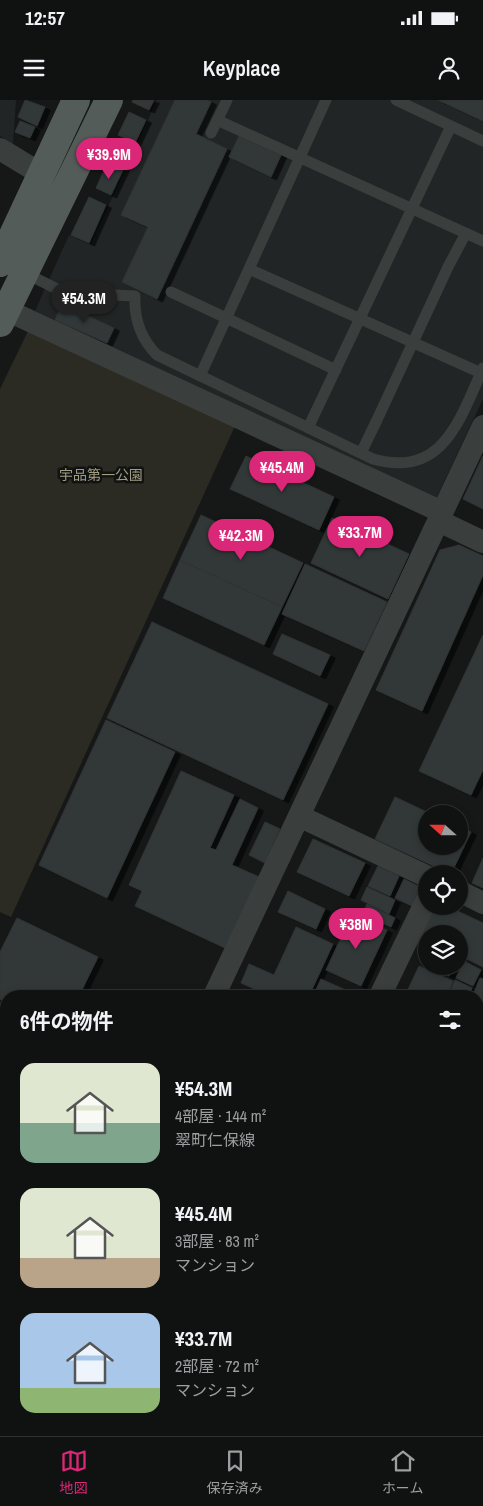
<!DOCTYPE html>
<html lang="ja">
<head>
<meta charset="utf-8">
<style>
  body { margin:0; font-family:"Archivo Narrow","Noto Sans JP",sans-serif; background:#191b1b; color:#f1f3f6; height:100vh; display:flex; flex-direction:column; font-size:19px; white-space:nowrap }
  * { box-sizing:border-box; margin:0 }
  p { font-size:16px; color:#9c9e9f }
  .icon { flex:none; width:28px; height:28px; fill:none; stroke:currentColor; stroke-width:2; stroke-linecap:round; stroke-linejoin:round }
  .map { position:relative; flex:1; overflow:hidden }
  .side { position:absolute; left:0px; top:890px; width:484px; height:446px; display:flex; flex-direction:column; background:#101212; border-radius:20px 20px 0 0; box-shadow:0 2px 8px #0003,0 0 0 1px #303232 }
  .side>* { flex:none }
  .needle { width:32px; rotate:291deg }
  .buttons { position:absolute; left:418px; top:705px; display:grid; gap:10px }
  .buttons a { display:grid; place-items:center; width:50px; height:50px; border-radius:50%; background:#101212; box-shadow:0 2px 8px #0003,0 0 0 1px #303232; font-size:25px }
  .price { position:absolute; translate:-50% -42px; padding:0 11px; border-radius:18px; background:#db2777; color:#fff; font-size:16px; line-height:32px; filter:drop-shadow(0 1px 2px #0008) }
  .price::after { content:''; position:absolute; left:50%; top:30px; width:15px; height:11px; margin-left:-8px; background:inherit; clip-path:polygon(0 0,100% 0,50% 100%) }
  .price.on { background:#222; color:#fff }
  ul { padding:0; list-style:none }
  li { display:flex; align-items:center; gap:15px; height:125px; padding:0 20px }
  li span { display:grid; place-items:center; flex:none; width:140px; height:100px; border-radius:15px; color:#555 }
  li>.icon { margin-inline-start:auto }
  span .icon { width:60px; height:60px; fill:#fffc; stroke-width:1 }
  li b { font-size:21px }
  h2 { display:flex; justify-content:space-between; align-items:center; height:60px; padding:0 20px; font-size:21px }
  .status { display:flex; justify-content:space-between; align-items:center; height:35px; padding:0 25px; background:#101212; direction:ltr }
  .status svg { height:14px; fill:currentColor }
  header { display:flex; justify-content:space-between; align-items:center; height:65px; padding:0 20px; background:#101212; font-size:22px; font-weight:600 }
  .menu { display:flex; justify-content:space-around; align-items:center; height:70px; border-top:1px solid #303232; background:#101212; font-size:14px; color:#9c9e9f }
  .menu a { display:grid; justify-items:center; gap:2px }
  .menu .on { color:#db2777 }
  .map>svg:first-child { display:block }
</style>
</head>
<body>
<div class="status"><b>12:57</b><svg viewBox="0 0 49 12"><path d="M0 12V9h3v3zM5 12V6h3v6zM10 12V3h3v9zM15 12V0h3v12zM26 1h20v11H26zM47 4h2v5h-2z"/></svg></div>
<header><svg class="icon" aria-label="menu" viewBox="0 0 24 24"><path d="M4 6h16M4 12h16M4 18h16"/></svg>Keyplace<svg class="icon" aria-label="person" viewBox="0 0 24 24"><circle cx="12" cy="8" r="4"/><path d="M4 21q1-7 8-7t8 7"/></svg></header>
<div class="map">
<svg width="483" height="1336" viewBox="0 0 483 1336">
  <defs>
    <filter id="shadow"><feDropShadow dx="5.5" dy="3" stdDeviation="0" flood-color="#0009"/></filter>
  </defs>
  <rect width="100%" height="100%" fill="#161818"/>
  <path fill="#222525" d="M0 0H16L13 44 0 36Z
    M157 0H483V299L436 399 35 211 69 135 91 144Z
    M0 1025 6 1027V1305L0 1318Z"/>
  <path fill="#2b2a23" d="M29 229 235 326 11 817 0 812V289Z"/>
  <path fill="#333737" stroke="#303433" filter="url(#shadow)" d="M25 0 45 7 37 26 18 17Z
    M133 0H154L149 10 132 2Z
    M175 0H207L211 2 196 34 227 49 157 199 122 182 148 127 121 115Z
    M438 0H483V21Z
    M129 12 146 20 135 43 118 35Z
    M20 21 35 27 30 38 15 32Z
    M239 36 281 55 271 77 229 57Z
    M115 41 132 49 122 72 105 63Z
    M107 64 122 72 111 95 96 88Z
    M89 97 106 105 89 143 71 135Z
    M62 204 114 228 107 243 55 220Z
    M246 356 334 397 319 430 230 389Z
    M483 356V409L463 399Z
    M201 415 303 463 282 507 180 460Z
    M332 418 409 454 388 499 311 463Z
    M459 445 483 456V475L422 611 376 590 440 450Z
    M180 460 282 507 264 545 163 498Z
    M305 464 387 502 364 551 282 514Z
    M152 522 328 604 283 700 107 618Z
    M282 534 330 555 320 576 273 554Z
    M483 535V670L471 695 419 671Z
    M106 620 175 652 107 798 39 765Z
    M181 671 234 695 210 748 216 750 240 699 258 708 232 765 264 779 227 849 135 806 142 791 129 785Z
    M395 697 431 714H426V746H459V726L471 732 451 774 375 739Z
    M265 722 280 729 265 763 249 755Z
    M313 739 365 763 349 796 297 772Z
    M483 758V788L472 783Z
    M378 766 399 776 390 796 368 786Z
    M404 779 420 787 412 806 395 798Z
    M367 787 395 800 389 814 361 800Z
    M288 791 325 809 316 829 278 812Z
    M367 804 395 818 391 827 362 814Z
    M434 806H447L483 823V867L459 855V834H426V840L419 837Z
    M352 814 387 830 361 886 326 870Z
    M17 818 98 857 79 896H6V903L0 899V852Z
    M296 827 333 844 309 896H264L265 894 241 883 249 864 274 875Z
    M464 861 481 870 473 886 456 878Z
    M419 866 453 881 447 896H405Z
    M429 866H453L449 876Z
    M480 878 483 879V906L478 904V896L473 895Z
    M321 879 357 895 356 896H313Z
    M455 880 472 888 468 896H448Z
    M0 1040 6 1043V1171L0 1168Z
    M483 1111V1129L478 1126Z
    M6 1199V1270L0 1283V1213Z
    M26 1330H44L57 1336H23Z
    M55 1330H82L79 1336H67Z
    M90 1330 104 1336H86Z
    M144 1330H159L156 1336Z
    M171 1330H190L187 1336H168Z
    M201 1330H215L227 1336H198Z
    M327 1330H355L362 1334 361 1336H324Z"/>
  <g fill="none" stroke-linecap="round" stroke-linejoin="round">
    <path stroke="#3a3f3d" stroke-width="11" d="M396 0 483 41
      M217 20 483 141
      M211 33 227 0
      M448 167 466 133
      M249 169 481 273
      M25 173 65 193 135 196C134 218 141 239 157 255L373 359C443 379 460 319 483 268
      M171 192 336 270
      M200 276 326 0
      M308 328 451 26
      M361 353 376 322"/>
    <path stroke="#3a3f3d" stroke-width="22" d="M0 49 41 74
      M0 207 442 412
      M439 421 483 442
      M299 716 426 776
      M459 791 483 803
      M214 896 483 326
      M380 896 426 801
      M478 975 483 963
      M123 1330 136 1336
      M385 1330 397 1336
      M10 1336 13 1330"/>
    <path stroke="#464d4a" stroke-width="28" d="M0 935 6 938
      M0 978 6 982
      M478 1166 483 1169
      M478 1206 483 1209"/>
    <path stroke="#545c59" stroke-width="28" d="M0 163 76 0
      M0 223 109 0"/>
    <path stroke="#3a3f3d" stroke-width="11" d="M376 322 448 167"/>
  </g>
  <g text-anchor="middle" stroke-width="5" stroke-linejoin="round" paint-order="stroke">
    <g font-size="14" fill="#a19d81" stroke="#111313">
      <text x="101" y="380">宇品第一公園</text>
    </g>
  </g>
</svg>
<div class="buttons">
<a><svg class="needle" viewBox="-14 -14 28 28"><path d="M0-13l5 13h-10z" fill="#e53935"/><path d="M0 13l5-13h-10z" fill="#9c9e9f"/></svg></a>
<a><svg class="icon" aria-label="locate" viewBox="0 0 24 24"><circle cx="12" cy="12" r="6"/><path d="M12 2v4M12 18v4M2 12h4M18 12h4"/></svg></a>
<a><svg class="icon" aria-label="layers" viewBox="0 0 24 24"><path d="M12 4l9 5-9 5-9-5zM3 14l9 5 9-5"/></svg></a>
</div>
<b class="price" style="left:109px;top:80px">¥39.9M</b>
<b class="price on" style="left:84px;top:224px">¥54.3M</b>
<b class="price" style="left:282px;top:393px">¥45.4M</b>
<b class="price" style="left:360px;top:458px">¥33.7M</b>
<b class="price" style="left:241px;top:461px">¥42.3M</b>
<b class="price" style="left:356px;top:850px">¥38M</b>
<section class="side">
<h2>6件の物件<svg class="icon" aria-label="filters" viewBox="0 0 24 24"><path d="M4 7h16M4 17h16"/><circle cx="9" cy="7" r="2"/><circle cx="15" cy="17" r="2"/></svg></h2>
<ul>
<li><span style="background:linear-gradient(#dfe7d0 60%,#7fa58c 0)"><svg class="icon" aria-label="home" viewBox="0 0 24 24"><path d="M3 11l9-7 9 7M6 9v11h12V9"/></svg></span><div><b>¥54.3M</b><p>4部屋 · 144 m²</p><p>翠町仁保線</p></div></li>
<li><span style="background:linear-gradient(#dfe7d0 70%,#b9a48a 0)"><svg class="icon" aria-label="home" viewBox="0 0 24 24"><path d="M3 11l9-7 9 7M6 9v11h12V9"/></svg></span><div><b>¥45.4M</b><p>3部屋 · 83 m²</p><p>マンション</p></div></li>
<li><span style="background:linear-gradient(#a9c7e8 75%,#8fb573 0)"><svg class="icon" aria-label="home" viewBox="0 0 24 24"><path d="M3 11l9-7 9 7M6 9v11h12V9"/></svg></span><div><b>¥33.7M</b><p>2部屋 · 72 m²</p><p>マンション</p></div></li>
</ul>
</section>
</div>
<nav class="menu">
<a class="on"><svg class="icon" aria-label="map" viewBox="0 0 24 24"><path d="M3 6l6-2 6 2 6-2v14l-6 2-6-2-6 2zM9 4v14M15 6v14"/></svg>地図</a>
<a><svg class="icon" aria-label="saved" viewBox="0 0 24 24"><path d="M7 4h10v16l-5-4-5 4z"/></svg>保存済み</a>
<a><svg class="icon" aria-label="home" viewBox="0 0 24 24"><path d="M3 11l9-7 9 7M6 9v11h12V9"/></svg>ホーム</a>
</nav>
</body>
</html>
